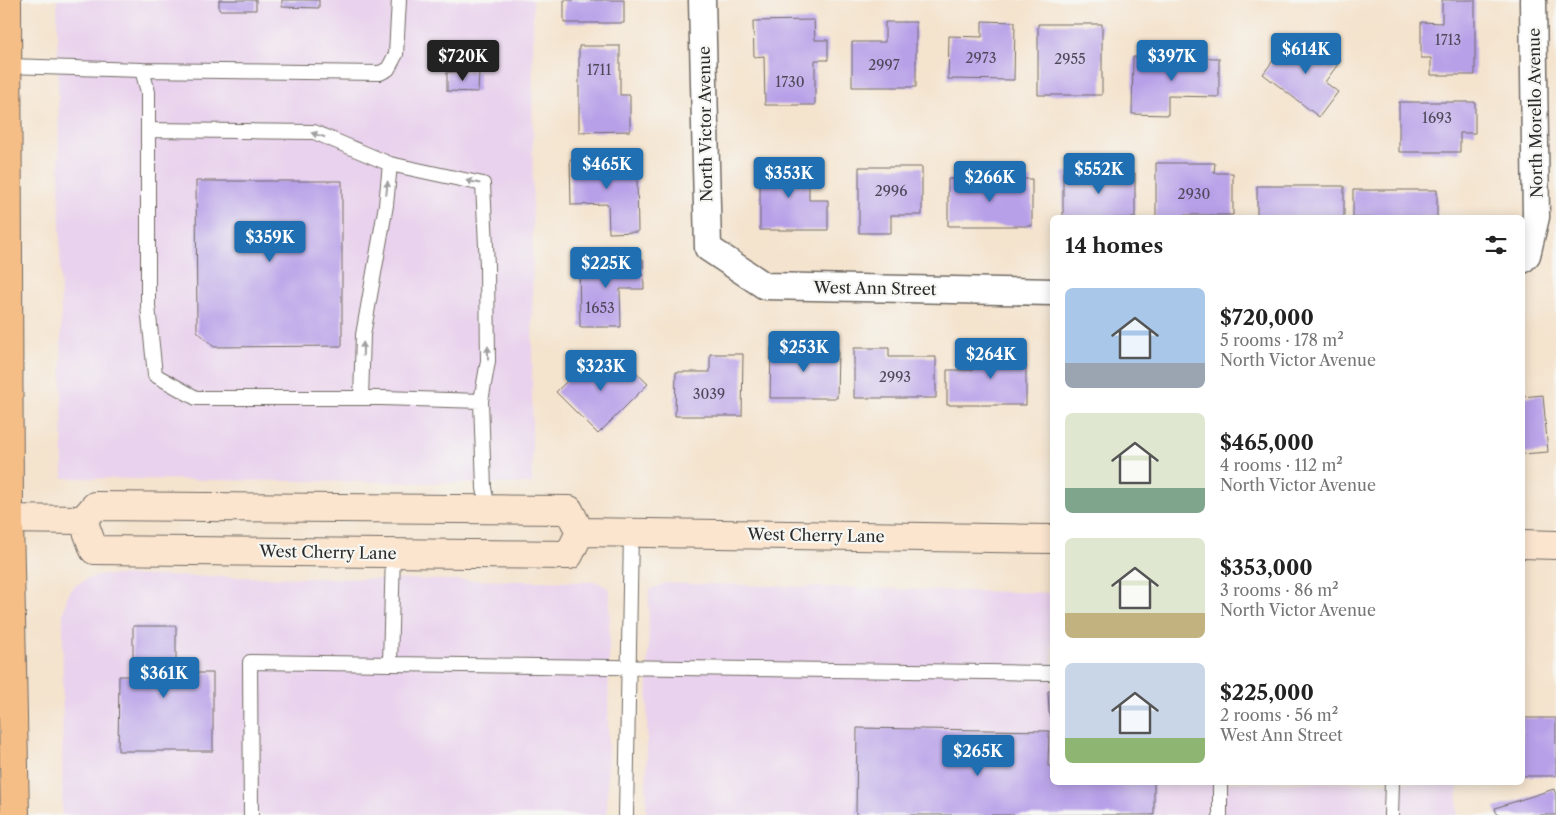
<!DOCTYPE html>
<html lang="en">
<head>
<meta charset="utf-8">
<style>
  body { margin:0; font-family:"Libre Caslon Text",serif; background:#f6f6f6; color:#222; height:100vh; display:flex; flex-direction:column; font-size:19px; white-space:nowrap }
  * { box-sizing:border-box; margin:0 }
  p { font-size:16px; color:#767676 }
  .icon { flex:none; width:28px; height:28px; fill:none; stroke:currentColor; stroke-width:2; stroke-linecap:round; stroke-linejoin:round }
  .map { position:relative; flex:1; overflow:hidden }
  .side { position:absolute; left:1050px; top:215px; width:475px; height:570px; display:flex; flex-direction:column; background:#fff; border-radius:8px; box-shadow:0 2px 12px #0003 }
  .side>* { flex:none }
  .price { position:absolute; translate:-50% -42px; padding:0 11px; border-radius:5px; background:#1f6fb2; color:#fff; font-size:16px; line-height:32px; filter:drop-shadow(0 1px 2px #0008) }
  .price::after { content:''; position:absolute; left:50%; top:30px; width:15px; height:11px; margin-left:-8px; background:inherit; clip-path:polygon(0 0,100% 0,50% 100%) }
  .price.on { background:#222; color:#fff }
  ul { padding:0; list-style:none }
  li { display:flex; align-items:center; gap:15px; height:125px; padding:0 15px }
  li span { display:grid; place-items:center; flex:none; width:140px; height:100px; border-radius:8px; color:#555 }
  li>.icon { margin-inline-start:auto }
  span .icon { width:60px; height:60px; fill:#fffc; stroke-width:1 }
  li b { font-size:21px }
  h2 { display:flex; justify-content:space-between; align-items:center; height:60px; padding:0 15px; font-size:21px }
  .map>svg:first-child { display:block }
</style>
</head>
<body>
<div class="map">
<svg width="1556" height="815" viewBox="0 0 1556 815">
  <rect width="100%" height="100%" fill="#f6f6f2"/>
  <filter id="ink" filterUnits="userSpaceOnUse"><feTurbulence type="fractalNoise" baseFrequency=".02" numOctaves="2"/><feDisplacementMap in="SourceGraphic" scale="10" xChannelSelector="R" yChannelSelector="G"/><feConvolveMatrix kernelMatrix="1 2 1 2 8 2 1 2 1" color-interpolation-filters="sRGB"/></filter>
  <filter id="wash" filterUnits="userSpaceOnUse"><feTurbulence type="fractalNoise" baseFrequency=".0096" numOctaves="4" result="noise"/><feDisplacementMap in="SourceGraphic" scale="20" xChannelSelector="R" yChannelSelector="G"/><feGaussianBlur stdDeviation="1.12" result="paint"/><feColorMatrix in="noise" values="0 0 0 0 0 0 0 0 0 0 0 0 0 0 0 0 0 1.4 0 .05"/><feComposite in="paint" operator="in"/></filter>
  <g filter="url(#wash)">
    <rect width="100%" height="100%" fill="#f4e3cd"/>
    <path fill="#e9d2ed" d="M57 0H533L532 484 63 478Z
      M101 575 597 582 610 589 607 815H62L63 613 67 597 74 586 87 579Z
      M665 583 1052 593V782L1458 783 1457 815H646L649 590Z"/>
    <g id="blocks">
      <path fill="#b8a0e8" d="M219 0H256V10H219Z
        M282 0H319V8L282 7Z
        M564 0H624V23H564Z
        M1442 0H1475V75H1431V58H1421V22L1442 23Z
        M814 20 815 40H828V60H815V105H765L764 56 754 57 753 21Z
        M982 21 1015 22 1014 80 948 79 949 36 982 37Z
        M885 22H916V87H852V42H885Z
        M1038 24H1102V95H1038Z
        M1310 36 1341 60 1325 82 1338 92 1319 117 1263 74 1282 49 1294 58Z
        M579 46H620V95H630V131L579 132Z
        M1133 57 1219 58V97L1168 96V115L1132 114Z
        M447 72H479L478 92 447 91Z
        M1399 102H1475V133H1460V152H1399Z
        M628 158V179L637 178 638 232 609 233 608 204 571 205 570 159Z
        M760 161H801V176H809V200H828V230H760Z
        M1156 163H1215L1214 173H1233V215H1185V218H1156Z
        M859 167H922V215H891V233H859Z
        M1063 172 1135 173V218H1063Z
        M948 179H1032V226H948Z
        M196 181H342V346L214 347 197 331Z
        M1257 186H1344V218H1257Z
        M1353 190H1437V218H1353Z
        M643 259 644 289H620L621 327H580L579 260Z
        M771 347 838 349 837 398H770Z
        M996 347H1026V405H947V370H973V357H996Z
        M854 348H889V357H936V398H854Z
        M594 354 613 373 624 361 648 384 598 434 556 392Z
        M710 354H743L742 416H675L676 372H710Z
        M1543 395 1548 452 1522 454V397Z
        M133 626H176V673H213V751H118L119 676H133Z
        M1048 691H1052V719L1049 712Z
        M1522 718H1556V776H1522Z
        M857 728 1049 731 1048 766H1052V782H1154V815H856Z
        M1554 789 1556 795V815H1497L1495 808Z"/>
    </g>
  </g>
  <g filter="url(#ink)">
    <use href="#blocks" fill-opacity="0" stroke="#716b64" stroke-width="1"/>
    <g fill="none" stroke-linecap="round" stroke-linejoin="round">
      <g stroke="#716b64" stroke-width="16">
        <path id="service" d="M7 66 142 70 148 92V306L155 375 196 398H382L481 401 484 488 488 510
          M142 70 380 73 388 69 396 54 399 0
          M148 130 314 132 390 164 483 184 487 266 488 361 481 401
          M361 398 363 335 386 205 390 164
          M390 664 393 553
          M251 815 250 662 1052 673
          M626 815 631 533
          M1220 815V782
          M1391 815 1392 782"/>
      </g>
      <g stroke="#716b64" stroke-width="29">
        <path id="minor" d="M702 0 708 248 765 286 1052 292
          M1522 260 1527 255 1536 217 1533 0"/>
      </g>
      <g stroke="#716b64" stroke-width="30">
        <path id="secondary" d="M95 506 569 510 580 532 569 555 94 550 83 520Z
          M0 519 83 520
          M580 532 1052 539
          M1522 544 1556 545"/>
      </g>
      <g stroke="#716b64" stroke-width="30">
        <path id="primary" d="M7 0 9 519 15 815"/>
      </g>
      <use href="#service" stroke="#fff" stroke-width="14"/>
      <use href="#minor" stroke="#fff" stroke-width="26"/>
      <use href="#secondary" stroke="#fbe5cf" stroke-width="28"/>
      <use href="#primary" stroke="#f6be87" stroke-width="28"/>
    </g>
    <defs><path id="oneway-solid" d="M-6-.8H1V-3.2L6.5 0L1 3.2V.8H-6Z" transform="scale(1.25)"/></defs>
    <g fill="#a0a0a0">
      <use href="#oneway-solid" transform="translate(318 135) rotate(-163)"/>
      <use href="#oneway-solid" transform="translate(473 182) rotate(-168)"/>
      <use href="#oneway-solid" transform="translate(387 188) rotate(-84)"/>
      <use href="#oneway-solid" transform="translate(363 349) rotate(-88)"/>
      <use href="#oneway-solid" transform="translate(488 353) rotate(-90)"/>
    </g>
  </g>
  <g text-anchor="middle" stroke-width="4.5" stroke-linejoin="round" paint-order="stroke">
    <g font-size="14" fill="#4e485a">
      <text x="1448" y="45">1713</text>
      <text x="981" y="63">2973</text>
      <text x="1070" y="64">2955</text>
      <text x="884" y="70">2997</text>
      <text x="599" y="75">1711</text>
      <text x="790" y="87">1730</text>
      <text x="1437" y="123">1693</text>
      <text x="891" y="196">2996</text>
      <text x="1194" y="199">2930</text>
      <text x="600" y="313">1653</text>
      <text x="895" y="382">2993</text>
      <text x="709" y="399">3039</text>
    </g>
    <g font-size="16" fill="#2b2b2b" stroke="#f6f6f2">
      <text transform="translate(1535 113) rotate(-91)" y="6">North Morello Avenue</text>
      <text transform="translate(705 124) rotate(-91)" y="6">North Victor Avenue</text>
      <text transform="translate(875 288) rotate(1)" y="6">West Ann Street</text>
      <text transform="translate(816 535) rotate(1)" y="6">West Cherry Lane</text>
      <text transform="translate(328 552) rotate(1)" y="6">West Cherry Lane</text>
    </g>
  </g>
</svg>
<b class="price" style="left:1306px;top:75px">$614K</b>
<b class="price on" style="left:463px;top:82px">$720K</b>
<b class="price" style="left:1172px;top:82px">$397K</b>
<b class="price" style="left:607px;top:190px">$465K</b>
<b class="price" style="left:1099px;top:195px">$552K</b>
<b class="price" style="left:789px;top:199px">$353K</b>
<b class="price" style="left:990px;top:203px">$266K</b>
<b class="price" style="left:270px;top:263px">$359K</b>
<b class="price" style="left:606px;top:289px">$225K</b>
<b class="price" style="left:804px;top:373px">$253K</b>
<b class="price" style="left:991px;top:380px">$264K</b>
<b class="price" style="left:601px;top:392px">$323K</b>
<b class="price" style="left:164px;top:699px">$361K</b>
<b class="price" style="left:978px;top:777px">$265K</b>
<section class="side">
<h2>14 homes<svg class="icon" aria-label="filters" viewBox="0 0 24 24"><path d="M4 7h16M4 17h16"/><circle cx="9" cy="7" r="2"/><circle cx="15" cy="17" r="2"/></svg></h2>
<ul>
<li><span style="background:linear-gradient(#a9c7e8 75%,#9aa5b1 0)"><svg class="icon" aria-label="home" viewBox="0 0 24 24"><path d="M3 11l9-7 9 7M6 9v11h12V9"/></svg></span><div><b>$720,000</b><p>5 rooms · 178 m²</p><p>North Victor Avenue</p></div></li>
<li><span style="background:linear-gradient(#dfe7d0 75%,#7fa58c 0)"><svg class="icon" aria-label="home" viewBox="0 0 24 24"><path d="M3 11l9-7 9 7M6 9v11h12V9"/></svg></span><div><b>$465,000</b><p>4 rooms · 112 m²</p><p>North Victor Avenue</p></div></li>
<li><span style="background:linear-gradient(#dfe7d0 75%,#c2b280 0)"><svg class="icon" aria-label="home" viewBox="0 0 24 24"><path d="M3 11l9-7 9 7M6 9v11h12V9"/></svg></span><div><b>$353,000</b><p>3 rooms · 86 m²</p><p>North Victor Avenue</p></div></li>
<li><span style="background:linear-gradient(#c9d6e8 75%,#8fb573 0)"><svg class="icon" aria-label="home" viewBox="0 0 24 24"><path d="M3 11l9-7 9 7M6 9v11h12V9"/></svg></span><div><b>$225,000</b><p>2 rooms · 56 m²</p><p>West Ann Street</p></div></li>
</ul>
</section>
</div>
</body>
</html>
